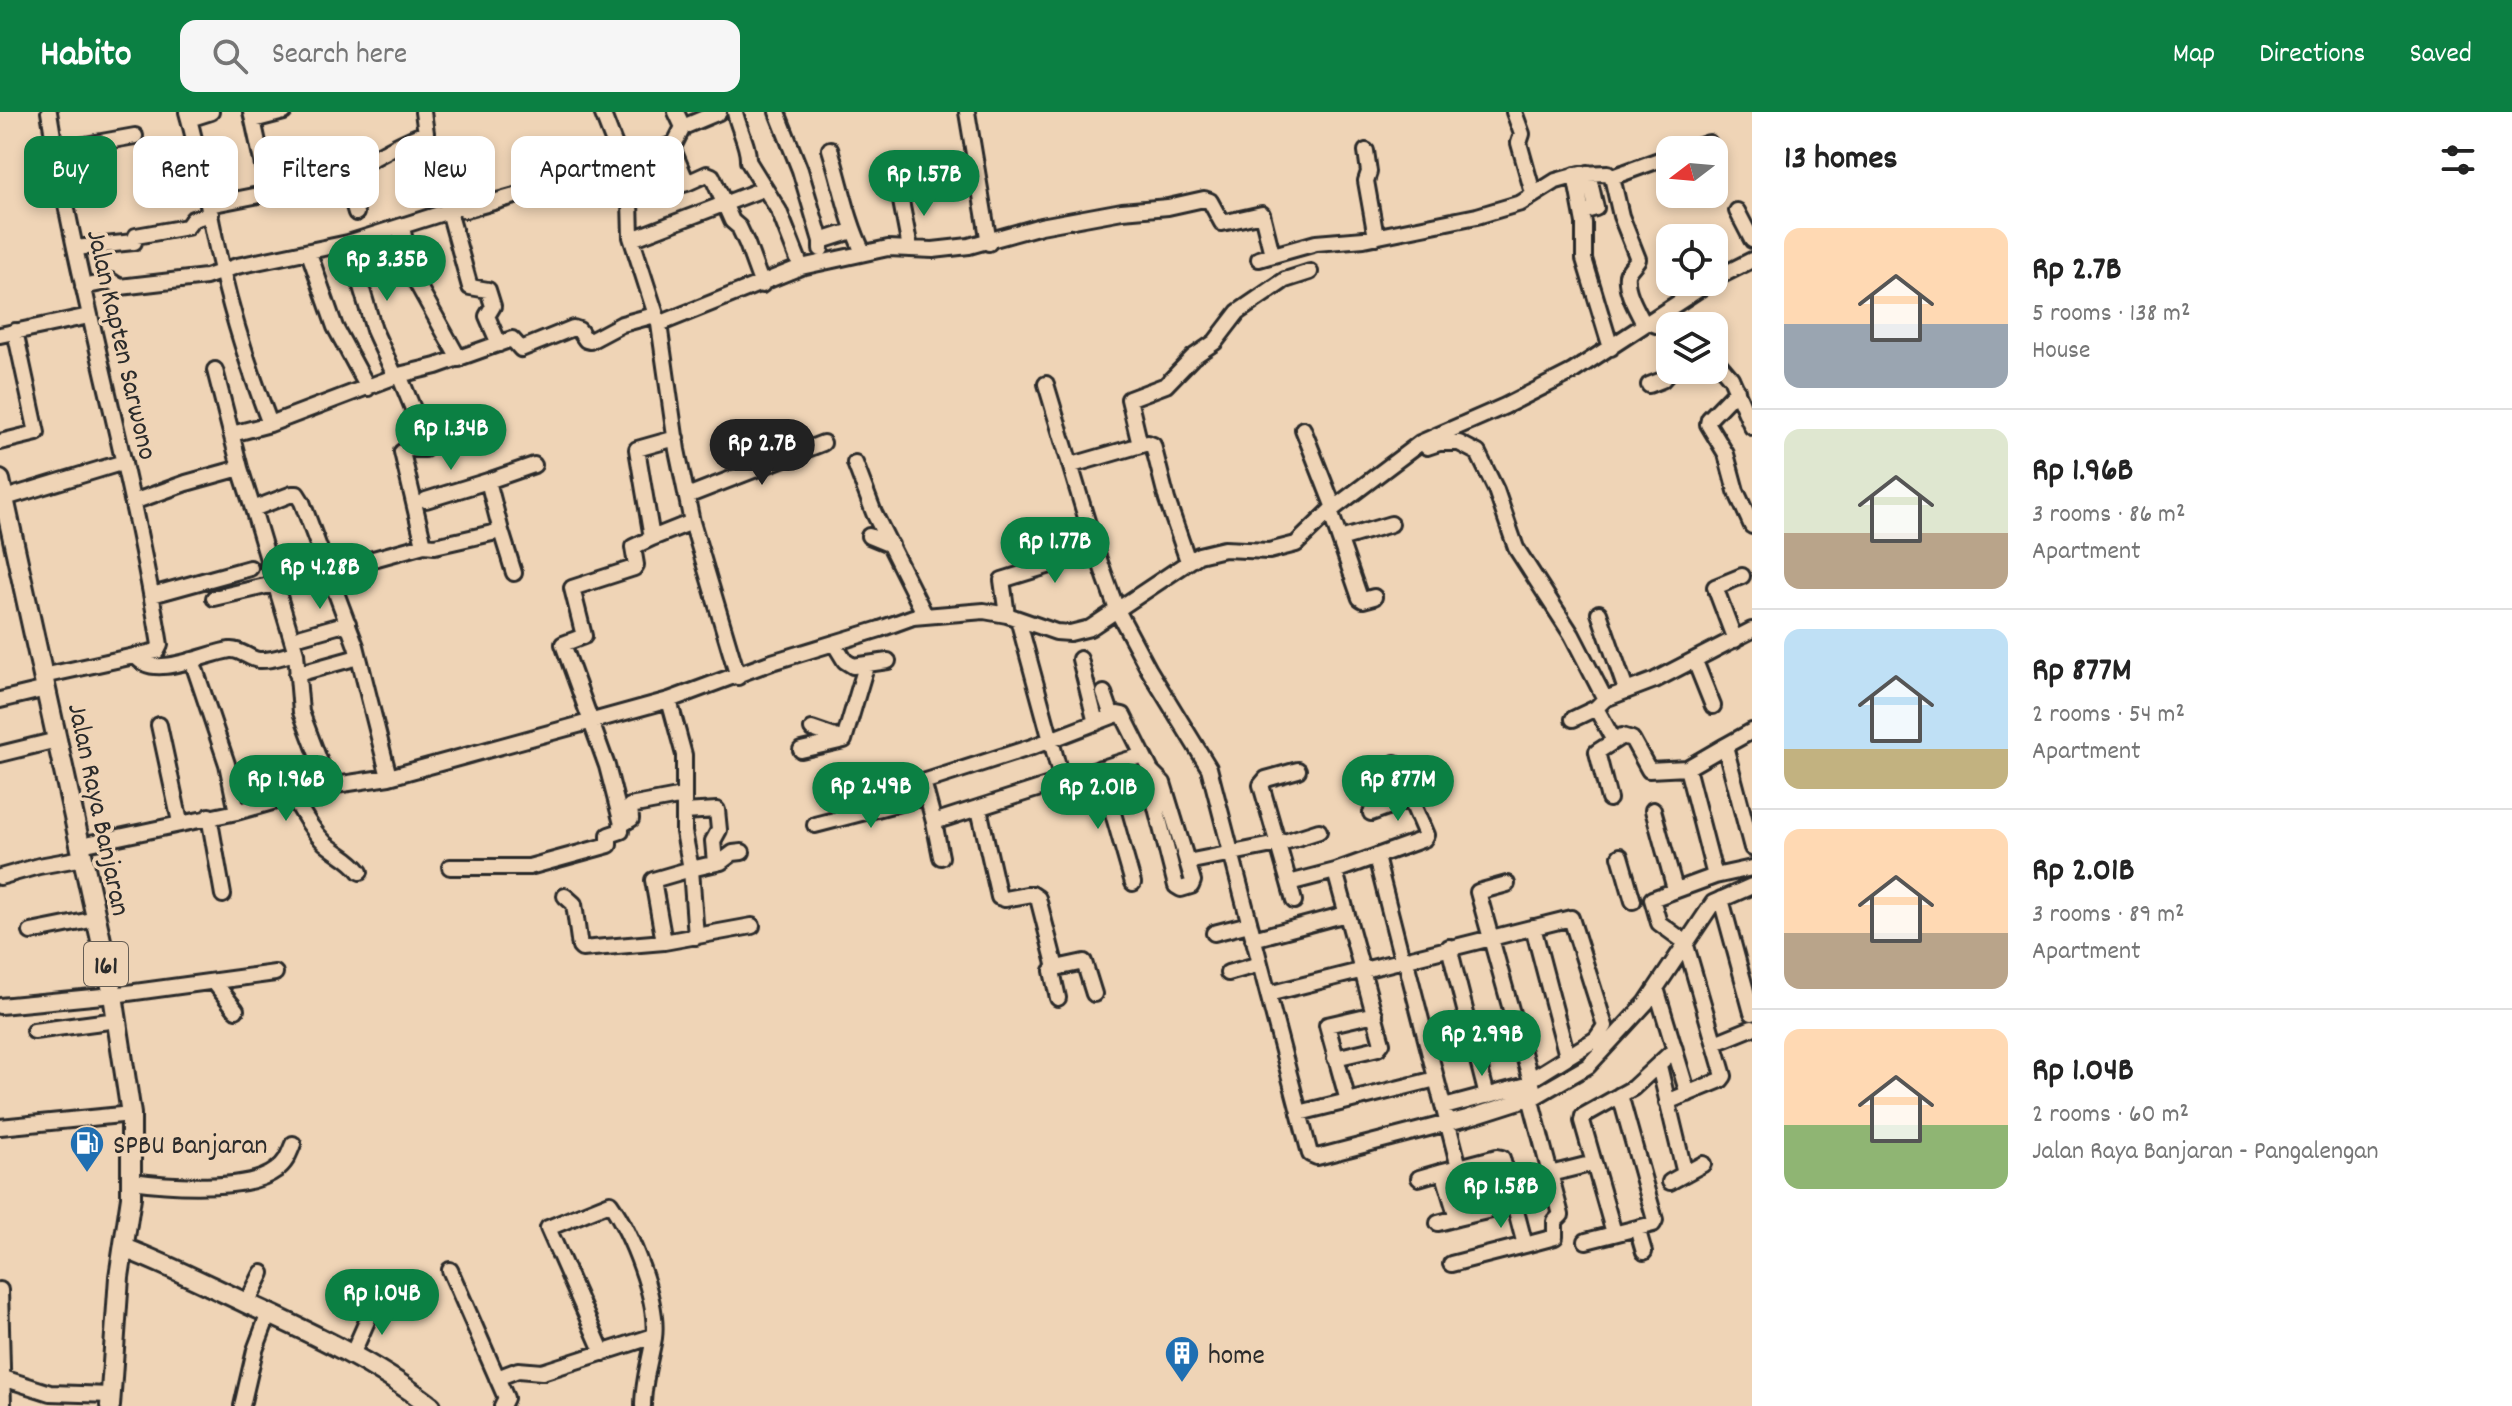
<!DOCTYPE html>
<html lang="en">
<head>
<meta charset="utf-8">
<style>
  body { margin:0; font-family:Dekko,sans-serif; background:#f6f6f6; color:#222; height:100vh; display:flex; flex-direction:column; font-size:30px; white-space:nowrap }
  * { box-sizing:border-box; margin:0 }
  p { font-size:26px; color:#767676 }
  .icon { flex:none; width:44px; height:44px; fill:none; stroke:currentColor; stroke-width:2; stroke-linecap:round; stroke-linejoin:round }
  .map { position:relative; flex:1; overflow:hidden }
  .drawer { display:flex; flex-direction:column; background:#fff; width:760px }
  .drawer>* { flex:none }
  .guide { position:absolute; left:24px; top:24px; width:760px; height:72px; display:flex; gap:16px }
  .needle { width:52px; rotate:254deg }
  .tools { position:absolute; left:1656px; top:24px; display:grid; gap:16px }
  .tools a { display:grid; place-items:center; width:72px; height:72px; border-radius:16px; background:#fff; box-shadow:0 4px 12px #0003; font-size:40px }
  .price { position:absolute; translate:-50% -68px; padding:0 18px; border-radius:28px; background:#0b8043; color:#fff; font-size:26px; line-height:52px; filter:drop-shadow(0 2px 4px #0008) }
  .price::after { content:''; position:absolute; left:50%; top:48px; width:24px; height:18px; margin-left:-12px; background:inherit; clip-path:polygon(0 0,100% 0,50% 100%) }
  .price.current { background:#222; color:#fff }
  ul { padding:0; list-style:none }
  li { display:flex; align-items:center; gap:24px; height:200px; padding:0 32px }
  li+li { border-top:2px solid #e0e0e0 }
  li span { display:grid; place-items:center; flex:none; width:224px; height:160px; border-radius:16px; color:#555 }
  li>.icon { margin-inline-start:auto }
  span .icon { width:96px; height:96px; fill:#fffc; stroke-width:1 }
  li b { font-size:34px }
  h2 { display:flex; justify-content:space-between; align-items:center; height:96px; padding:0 32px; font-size:34px }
  .chip { padding:0 28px; border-radius:16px; background:#fff; box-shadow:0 4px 12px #0003; font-size:28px; line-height:72px }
  .chip.current { background:#0b8043; color:#fff }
  header { display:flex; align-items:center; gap:48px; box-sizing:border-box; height:112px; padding:0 40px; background:#0b8043; color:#fff }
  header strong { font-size:38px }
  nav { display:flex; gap:44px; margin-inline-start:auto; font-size:28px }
  .search { width:560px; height:72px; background:#f6f6f6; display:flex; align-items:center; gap:20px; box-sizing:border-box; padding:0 28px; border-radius:16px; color:#767676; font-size:30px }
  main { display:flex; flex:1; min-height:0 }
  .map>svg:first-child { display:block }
</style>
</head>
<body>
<header>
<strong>Habito</strong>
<div class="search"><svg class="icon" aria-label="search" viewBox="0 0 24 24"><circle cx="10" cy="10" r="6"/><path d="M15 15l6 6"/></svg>Search here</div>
<nav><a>Map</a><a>Directions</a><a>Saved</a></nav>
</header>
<main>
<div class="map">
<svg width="1752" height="1294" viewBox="0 0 1752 1294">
  <rect width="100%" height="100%" fill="#efd4b6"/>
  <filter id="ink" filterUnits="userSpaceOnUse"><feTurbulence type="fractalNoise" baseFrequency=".0125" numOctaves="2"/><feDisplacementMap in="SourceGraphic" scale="16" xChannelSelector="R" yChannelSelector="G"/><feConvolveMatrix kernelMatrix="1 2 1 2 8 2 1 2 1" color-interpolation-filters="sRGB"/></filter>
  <g filter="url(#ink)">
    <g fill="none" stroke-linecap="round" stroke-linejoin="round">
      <g stroke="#2b2b2b" stroke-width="20">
        <path id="minor" d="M187 0C202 52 209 105 222 158 234 210 251 262 270 312L232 322
          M251 0 253 8 284 0
          M602 0 621 49 630 88 631 125 659 212
          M676 0 683 15
          M719 0 683 15 675 31 671 33 687 71 707 62 712 64 732 109 739 115 747 132 762 173
          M735 0C738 16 749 34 748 49L779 99 801 155 659 212 677 338 692 410 738 565
          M777 0 800 58 821 129
          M967 0 989 131
          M1514 0 1522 22 1519 31 1533 81
          M189 7 211 0
          M830 37C841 71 847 108 863 140
          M57 38 135 24
          M1688 38 1709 31
          M1366 39 1369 60 1366 69 1376 125
          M622 54 671 33
          M1575 63 1584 111V147L1611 236
          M1612 65 1670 44
          M900 84 910 136
          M630 88 687 71
          M209 93 269 81 253 8
          M1737 99 1752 128
          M1582 100 1596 96 1588 61
          M356 101 346 67 348 58C376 47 398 30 426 21L423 0
          M402 116 414 166 459 247
          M632 127 763 77
          M1668 129 1670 132
          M348 131 374 218 395 264
          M75 136 134 130 136 124 187 115 193 107 211 102
          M821 137V129L852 119
          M309 141 335 215 368 276
          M1259 147 1316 131 1364 127 1477 104 1521 91 1556 69 1581 62 1608 61 1612 65 1621 104 1638 147C1635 152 1628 158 1627 163 1625 179 1637 198 1644 212
          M801 155 888 136 933 138 969 134 1041 114 1122 99 1168 95 1204 87 1210 89 1222 111 1262 102 1272 142
          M1714 167 1752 148
          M83 175 111 169 120 175 206 165 237 154 348 131 449 99
          M1648 210 1670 218
          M0 223 89 204
          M499 232 487 204 493 194 488 178 470 175 449 99 460 95 465 98 547 75C566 57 597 54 621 49
          M1714 246 1731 266 1752 315
          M399 263 436 254 512 227 521 237 573 216 579 218 586 228 590 229 622 212 655 203
          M1046 272 1096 439 1117 498 1149 558 1209 656 1268 882 1571 806 1605 914 1596 927 1530 968
          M1649 273 1662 268 1671 258
          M1737 278 1709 307 1708 312 1726 342 1736 379 1752 414
          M1303 317 1334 396
          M0 330 37 321 15 219
          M1140 333 1129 287 1166 273 1193 245 1215 230 1238 200 1285 168 1310 160
          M1427 335 1439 331H1459L1478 341 1496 378 1516 436 1572 523 1605 587
          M855 351 874 401 925 503
          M1072 353 1148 331 1153 333 1167 388 1188 449
          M240 356 253 397 292 382H297L302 390 356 534 389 665
          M687 384 823 331
          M5 386 124 350
          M426 388 488 369
          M133 390 186 371 240 356 215 258
          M253 397 296 541 301 600 329 674
          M1330 399 1360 486 1363 488 1374 485
          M501 419 488 369 534 353
          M869 424 891 433
          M652 426 692 410
          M1340 427 1391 412
          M424 433 435 434 501 419 514 461
          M152 483 250 456
          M214 486 330 459 424 433 402 340 406 337H425L428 333 399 263 270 312
          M1599 501 1626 578
          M1007 503 1002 468 1096 439
          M302 524 348 511
          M1735 528 1715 475 1742 464
          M834 531 845 549 853 554 888 549
          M137 545C153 568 207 541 230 538 241 537 249 547 259 548 271 549 285 543 296 541
          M1080 547 1096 611
          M192 548 227 652 237 700
          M1695 549 1713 594
          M297 562 358 545
          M43 564 157 539 160 533C131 354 78 179 49 0
          M1104 581 1112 604
          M0 588 46 577
          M1573 607 1596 596
          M159 613 180 710
          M812 617 844 628
          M1613 627 1596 596 1605 587 1655 568 1752 518
          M1725 634 1752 619
          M801 638 844 628 866 554
          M0 642 57 628
          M1100 656 1133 771
          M1687 656 1715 764
          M1298 658 1266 667 1261 673 1289 771 1335 759
          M1062 669 1143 643
          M292 683C302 700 311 717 325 731 337 742 351 747 360 760
          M927 684 923 670 1032 635 1118 602 1123 603 1151 659 1150 672 1176 774 1181 777 1191 774 1193 769 1163 671 1151 659
          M1609 687 1597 640 1622 624 1632 627 1649 658 1687 656 1725 634 1752 736
          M979 697 999 785 1005 787 1032 782 1038 786 1056 856 1052 859 1058 886
          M1653 698 1675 777
          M684 700 717 698 719 718 713 729 715 751
          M1371 701 1412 686
          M209 704 223 783
          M622 712 607 654 563 532 584 524 572 476 634 456 636 453 633 435 652 426 637 337 676 326
          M815 713 927 684 934 710
          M81 733 237 700 329 674 389 665 669 588 772 550 880 517 913 505 984 499 1007 503 1056 520 1070 521 1090 516 1199 443 1224 437 1269 439 1296 432 1330 399 1420 331 1505 294 1572 260 1710 170
          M1620 744 1633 789
          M941 745 934 710 1062 669 1018 507
          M1376 745 1402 847
          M1187 750 1278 732 1319 719
          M450 755H529L609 733V723L621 719V713L631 707 630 694 683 684
          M0 765 39 754 83 746
          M1289 771 1294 789
          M1507 772 1478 780 1533 976
          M565 784 574 792 580 835 582 837 664 830 752 814
          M1721 787 1752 901
          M1533 815 1567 944
          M31 820 96 807
          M1214 821 1249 812
          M696 825 691 757 721 750 733 741 742 740
          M1253 827 1346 802
          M664 830 653 768 691 757 684 720V643L669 588
          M1449 835 1487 984
          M1405 846 1459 1055 1443 1059 1457 1106 1438 1111
          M1056 856 1084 850 1094 882
          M1228 861 1260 852
          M214 870 236 898
          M1656 876 1688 982
          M1268 882 1310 1042 1317 1045 1467 1006 1536 984 1588 954 1646 891 1713 791 1752 774
          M0 894 113 883 275 861
          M34 919 117 908
          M1715 931 1752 916
          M1335 946 1378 936 1382 931 1335 759 1424 727 1426 723 1395 651
          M1659 954 1685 1062
          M1348 989 1436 967
          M1667 990 1721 968 1724 964 1685 830 1659 811 1652 787 1715 764 1752 756
          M1444 995 1531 972
          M1299 1001 1348 989 1327 913 1375 902
          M0 1015 131 1002
          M1459 1055 1497 1045 1502 1046 1525 1133 1555 1125V1109L1561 1103 1530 985
          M1550 1062 1594 1051
          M1419 1066 1443 1059
          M132 1069C167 1074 248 1080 276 1058 286 1051 289 1042 293 1032
          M1670 1070 1703 1052
          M1457 1106 1513 1093
          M1637 1116 1644 1140
          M1614 1121 1582 1009 1583 1004 1633 976 1675 937
          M1586 1129 1653 1112 1655 1108 1620 983
          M1451 1152 1525 1133
          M450 1158 506 1286 502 1294
          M0 1178 3 1294
          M247 1191 262 1161
          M603 1241 548 1116 610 1091C631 1121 659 1189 654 1226 650 1249 643 1270 643 1294
          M352 1243 375 1191
          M0 1265 50 1281 111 1283
          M497 1266 518 1258 542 1260 654 1224
          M242 1294 255 1238 269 1201"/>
      </g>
      <g stroke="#2b2b2b" stroke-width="24">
        <path id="major" d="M0 368 113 883 131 1002V1085L119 1165 110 1294
          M124 1136C166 1152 207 1173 248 1192 311 1221 376 1251 431 1294"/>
      </g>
      <use href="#minor" stroke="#efd4b6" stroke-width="14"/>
      <use href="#major" stroke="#efd4b6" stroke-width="18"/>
    </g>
  </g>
  <defs>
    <g id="fuel-pin" transform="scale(1.8)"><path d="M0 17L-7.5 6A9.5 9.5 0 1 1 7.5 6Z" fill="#1f6fb2" stroke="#efd4b6"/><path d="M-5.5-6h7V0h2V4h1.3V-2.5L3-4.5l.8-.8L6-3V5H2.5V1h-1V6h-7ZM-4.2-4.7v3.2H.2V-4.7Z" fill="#fff"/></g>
    <g id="building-pin" transform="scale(1.8)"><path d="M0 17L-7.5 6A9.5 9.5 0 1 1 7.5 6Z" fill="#1f6fb2" stroke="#efd4b6"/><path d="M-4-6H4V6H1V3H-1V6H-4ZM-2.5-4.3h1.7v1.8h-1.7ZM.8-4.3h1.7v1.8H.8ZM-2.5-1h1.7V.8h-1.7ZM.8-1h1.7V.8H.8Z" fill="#fff"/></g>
  </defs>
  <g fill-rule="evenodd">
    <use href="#fuel-pin" x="87" y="1031"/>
    <use href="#building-pin" x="1182" y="1241"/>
  </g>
  <g text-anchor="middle" stroke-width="7" stroke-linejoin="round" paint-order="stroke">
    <rect fill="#efd4b6" stroke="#665e55" stroke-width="2" x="84" y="830" width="44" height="44" rx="6"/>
    <g font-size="26" font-weight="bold" fill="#2b2b2b">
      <text x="106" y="861">161</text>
    </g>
    <g font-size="28" fill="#2b2b2b" stroke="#efd4b6">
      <text transform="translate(124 232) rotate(77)" y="10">Jalan Kapten Sarwono</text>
      <text transform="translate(101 697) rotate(78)" y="10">Jalan Raya Banjaran</text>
    </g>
    <g font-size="28" fill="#2b2b2b" stroke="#efd4b6" text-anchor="start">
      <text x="113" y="1041">SPBU Banjaran</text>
      <text x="1208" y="1251">home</text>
    </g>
  </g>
</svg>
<div class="tools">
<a><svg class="needle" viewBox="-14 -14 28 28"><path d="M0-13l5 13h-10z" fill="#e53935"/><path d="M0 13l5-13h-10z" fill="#767676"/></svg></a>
<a><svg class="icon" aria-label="locate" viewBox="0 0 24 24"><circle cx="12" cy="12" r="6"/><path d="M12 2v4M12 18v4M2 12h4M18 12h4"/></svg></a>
<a><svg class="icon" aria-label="layers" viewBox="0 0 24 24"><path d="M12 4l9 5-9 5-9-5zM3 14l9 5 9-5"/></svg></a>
</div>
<b class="price" style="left:924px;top:106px">Rp 1.57B</b>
<b class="price" style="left:387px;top:191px">Rp 3.35B</b>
<b class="price" style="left:451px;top:360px">Rp 1.34B</b>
<b class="price current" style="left:762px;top:375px">Rp 2.7B</b>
<b class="price" style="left:1055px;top:473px">Rp 1.77B</b>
<b class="price" style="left:320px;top:499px">Rp 4.28B</b>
<b class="price" style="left:286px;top:711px">Rp 1.96B</b>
<b class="price" style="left:1398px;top:711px">Rp 877M</b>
<b class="price" style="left:871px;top:718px">Rp 2.49B</b>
<b class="price" style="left:1098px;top:719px">Rp 2.01B</b>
<b class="price" style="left:1482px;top:966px">Rp 2.99B</b>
<b class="price" style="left:1501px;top:1118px">Rp 1.58B</b>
<b class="price" style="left:382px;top:1225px">Rp 1.04B</b>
<div class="guide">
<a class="chip current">Buy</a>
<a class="chip">Rent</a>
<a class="chip">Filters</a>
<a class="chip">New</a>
<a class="chip">Apartment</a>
</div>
</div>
<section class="drawer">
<h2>13 homes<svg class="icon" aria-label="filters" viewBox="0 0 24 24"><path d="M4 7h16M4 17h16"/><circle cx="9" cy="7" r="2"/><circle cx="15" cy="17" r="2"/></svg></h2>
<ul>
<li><span style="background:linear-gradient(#ffd9b3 60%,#9aa5b1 0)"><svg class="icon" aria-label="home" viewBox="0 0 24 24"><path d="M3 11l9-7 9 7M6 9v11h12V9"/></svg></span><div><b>Rp 2.7B</b><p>5 rooms · 138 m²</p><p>House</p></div></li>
<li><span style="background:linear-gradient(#dfe7d0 65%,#b9a48a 0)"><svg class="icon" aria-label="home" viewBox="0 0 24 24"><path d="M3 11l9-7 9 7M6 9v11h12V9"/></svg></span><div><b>Rp 1.96B</b><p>3 rooms · 86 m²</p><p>Apartment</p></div></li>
<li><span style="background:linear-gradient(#bfe0f5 75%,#c2b280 0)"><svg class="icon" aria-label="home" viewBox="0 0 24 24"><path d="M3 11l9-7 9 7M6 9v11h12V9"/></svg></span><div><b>Rp 877M</b><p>2 rooms · 54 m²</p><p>Apartment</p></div></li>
<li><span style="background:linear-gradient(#ffd9b3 65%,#b9a48a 0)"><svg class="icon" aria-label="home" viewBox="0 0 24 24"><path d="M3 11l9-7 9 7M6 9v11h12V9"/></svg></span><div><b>Rp 2.01B</b><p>3 rooms · 89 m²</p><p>Apartment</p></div></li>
<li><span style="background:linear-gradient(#ffd9b3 60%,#8fb573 0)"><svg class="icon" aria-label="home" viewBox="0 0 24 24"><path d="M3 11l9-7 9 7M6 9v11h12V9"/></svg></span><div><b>Rp 1.04B</b><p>2 rooms · 60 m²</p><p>Jalan Raya Banjaran - Pangalengan</p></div></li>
</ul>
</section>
</main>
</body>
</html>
